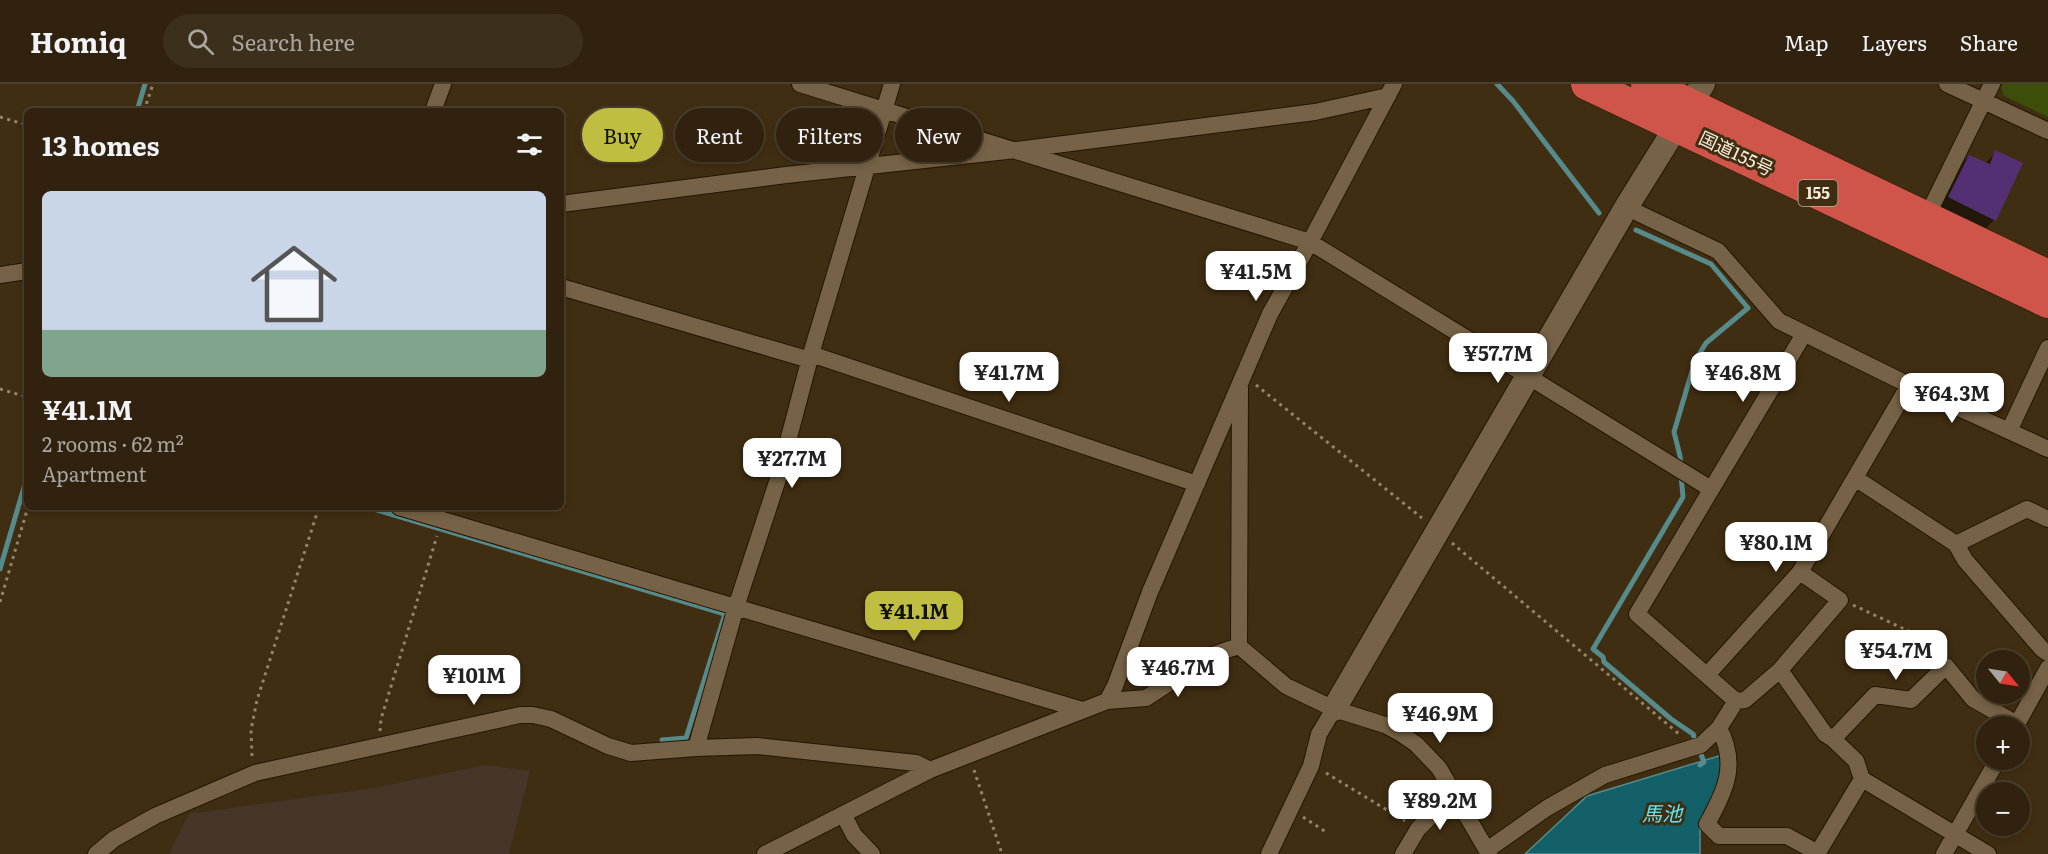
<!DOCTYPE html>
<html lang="en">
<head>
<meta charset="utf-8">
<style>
  body { margin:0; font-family:Literata,"Noto Sans JP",serif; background:#3c2f1c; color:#f1f3f6; height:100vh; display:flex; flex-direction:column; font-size:22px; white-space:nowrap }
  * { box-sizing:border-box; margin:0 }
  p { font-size:20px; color:#a8a49e }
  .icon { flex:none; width:33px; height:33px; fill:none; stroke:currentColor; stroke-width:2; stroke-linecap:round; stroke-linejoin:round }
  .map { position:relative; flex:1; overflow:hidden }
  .panel { position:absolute; left:24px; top:24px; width:540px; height:402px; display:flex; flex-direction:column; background:#30220e; border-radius:9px; box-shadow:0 3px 9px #0003,0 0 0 2px #4b3f2e }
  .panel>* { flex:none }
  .guide { position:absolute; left:582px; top:24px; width:570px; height:54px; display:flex; gap:12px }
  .needle { width:39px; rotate:120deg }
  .controls { position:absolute; left:1976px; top:566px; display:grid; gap:12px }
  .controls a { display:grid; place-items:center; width:54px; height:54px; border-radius:50%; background:#30220e; box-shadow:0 3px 9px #0003,0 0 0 2px #4b3f2e; font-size:30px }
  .price { position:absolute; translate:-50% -51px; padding:0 14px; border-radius:12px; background:#fff; color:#222; font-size:20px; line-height:39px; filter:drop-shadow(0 2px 3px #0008) }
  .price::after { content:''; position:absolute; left:50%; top:36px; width:18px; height:14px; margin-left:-9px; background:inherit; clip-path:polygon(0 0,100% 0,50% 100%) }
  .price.current { background:#c0be40; color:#111 }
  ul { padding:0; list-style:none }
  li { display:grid; align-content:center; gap:12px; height:318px; padding:0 18px }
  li+li { border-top:2px solid #4b3f2e }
  li span { display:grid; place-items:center; height:186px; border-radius:9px; color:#555 }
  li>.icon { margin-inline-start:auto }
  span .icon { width:108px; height:108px; fill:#fffc; stroke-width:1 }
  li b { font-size:26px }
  h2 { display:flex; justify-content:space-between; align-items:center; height:72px; padding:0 18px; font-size:26px }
  .chip { padding:0 21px; border-radius:27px; background:#30220e; box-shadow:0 3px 9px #0003,0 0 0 2px #4b3f2e; font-size:21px; line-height:54px }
  .chip.current { background:#c0be40; color:#111 }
  header { display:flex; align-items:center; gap:36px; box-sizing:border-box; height:84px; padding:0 30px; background:#30220e; border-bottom:2px solid #4b3f2e }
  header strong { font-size:28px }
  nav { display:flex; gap:33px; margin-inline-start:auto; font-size:21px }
  .search { width:420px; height:54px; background:#3c2f1c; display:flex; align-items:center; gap:15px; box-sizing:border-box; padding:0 21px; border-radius:33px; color:#a8a49e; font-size:22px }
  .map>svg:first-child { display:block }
</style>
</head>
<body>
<header>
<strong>Homiq</strong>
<div class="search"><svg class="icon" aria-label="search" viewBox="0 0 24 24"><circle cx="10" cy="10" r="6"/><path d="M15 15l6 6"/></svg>Search here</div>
<nav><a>Map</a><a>Layers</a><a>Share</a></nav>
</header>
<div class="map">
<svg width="2048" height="770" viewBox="0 0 2048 770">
  <rect width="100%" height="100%" fill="#402e12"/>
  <path fill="#46362a" d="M486 681 530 687 509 770H169L189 730 374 704Z"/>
  <path fill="#3d4e0a" d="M2003 0H2048V33L2004 12 2001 3Z"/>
  <path fill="#136068" stroke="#578a8a" stroke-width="1.5" d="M1722 671V696L1700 743V770H1525L1587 712Z"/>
  <path fill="#0007" d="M1996 68 1994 136 1985 145 1940 123 1960 81 1969 72 1986 79Z"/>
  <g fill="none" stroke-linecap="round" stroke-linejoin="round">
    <path stroke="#578a8a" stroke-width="5" d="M1497 0 1513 17 1599 129
      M137 27 145 0
      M1636 146 1711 180 1748 224 1706 259 1695 277 1674 348 1680 372 1681 382
      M1681 391 1683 413 1593 565 1603 573 1604 578 1671 635 1693 650 1704 678 1700 681
      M367 423 725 530 686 654 662 656
      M0 485 27 393"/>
  </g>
  <path fill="#552f74" d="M1995 66 2023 79 1996 137 1948 113 1969 71 1990 80Z"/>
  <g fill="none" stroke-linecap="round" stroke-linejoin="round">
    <g stroke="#261600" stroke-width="18">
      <path id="street" d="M800 0 1310 158 1711 405
        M1947 0 2048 47
        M433 27 443 0
        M561 120 786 91 1016 66 1315 28 1388 12
        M1627 122 1638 129 1718 167 1779 237 1909 301 2048 365
        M1926 134 1992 0
        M0 191 27 187
        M561 203 810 276
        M811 270 1197 400
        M2009 347 2048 264
        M1855 394 1956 460 1965 476 2042 565 2048 569
        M399 423 1082 626
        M1956 460 2027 425 2048 435
        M1239 562 1286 602 1334 625 1385 641 1400 649 1416 660 1439 684 1489 770
        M1239 562 1240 304
        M1780 586 1825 650 1833 655
        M1707 591 1800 488 1909 301
        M1107 617 1115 602 1150 508 1270 230 1310 158 1394 0
        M1736 617 1745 616 1780 586 1840 516 1800 488
        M2016 642 2048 584
        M1719 644C1738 680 1726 706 1707 740L1719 752H1787L1818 769
        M696 664 736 523 778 395 811 270 892 0
        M1862 695 1856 677 1833 655 1875 611 1911 616 1946 582 1973 615 2017 640
        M843 730 854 751 872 770
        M1487 766 1547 724 1605 691 1701 661 1719 644 1736 617 1637 530 1804 250
        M96 770 114 755 155 732 255 689 520 631H533L551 635 608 662 631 669 696 664 757 662 916 679 930 686
        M765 770 930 686 1107 617 1146 614 1212 571 1239 562
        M1269 770 1311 682 1319 650 1334 625
        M1403 770 1418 745 1455 708
        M1817 770 1862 695 1988 770
        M1944 770 1998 675"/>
    </g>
    <g stroke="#261600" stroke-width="26">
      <path id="secondary" d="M1334 625 1627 122 1703 0"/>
    </g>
    <g stroke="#261600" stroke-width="33">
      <path id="highway" d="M1587 0 2048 218
        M1647 0 2048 192"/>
    </g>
    <path stroke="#93846d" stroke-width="3" stroke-dasharray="3 4.5" stroke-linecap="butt" d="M144 27 153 0
      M0 33 27 41
      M1256 301 1422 434
      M0 305 27 313
      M1452 459 1679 650
      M0 518 28 423
      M1853 521 1915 550 1937 570
      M380 647 381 635 437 452
      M252 672 251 646 257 616 319 423
      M974 686 1002 770
      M1326 689 1405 737
      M1303 733 1326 748"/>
    <use href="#street" stroke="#766246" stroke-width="16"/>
    <use href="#secondary" stroke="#766246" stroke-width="24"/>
    <use href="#highway" stroke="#cf5449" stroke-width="32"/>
  </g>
  <g text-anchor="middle" stroke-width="6" stroke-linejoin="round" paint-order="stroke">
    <rect fill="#402e12" stroke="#bfb29f" stroke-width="1.5" x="1798.5" y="96" width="39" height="26" rx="4.5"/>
    <g font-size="16" font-weight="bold" fill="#f6ebdb">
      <text x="1818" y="115">155</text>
    </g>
    <g font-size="18" fill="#f6ebdb" stroke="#402e12">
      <text transform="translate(1736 70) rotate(25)" y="6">国道155号</text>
    </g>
    <g font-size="20" font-style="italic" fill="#60e7f7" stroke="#402e12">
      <text x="1662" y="737">馬池</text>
    </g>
  </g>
</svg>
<div class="controls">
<a><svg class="needle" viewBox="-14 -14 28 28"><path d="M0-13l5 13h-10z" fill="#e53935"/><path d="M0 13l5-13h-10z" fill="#a8a49e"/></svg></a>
<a>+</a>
<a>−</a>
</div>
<b class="price" style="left:1256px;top:218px">¥41.5M</b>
<b class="price" style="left:1498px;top:300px">¥57.7M</b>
<b class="price" style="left:1009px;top:319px">¥41.7M</b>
<b class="price" style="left:1743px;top:319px">¥46.8M</b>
<b class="price" style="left:1952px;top:340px">¥64.3M</b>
<b class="price" style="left:792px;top:405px">¥27.7M</b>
<b class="price" style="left:1776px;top:489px">¥80.1M</b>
<b class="price current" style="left:914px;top:558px">¥41.1M</b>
<b class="price" style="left:1896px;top:597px">¥54.7M</b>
<b class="price" style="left:1178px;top:614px">¥46.7M</b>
<b class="price" style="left:474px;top:622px">¥101M</b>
<b class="price" style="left:1440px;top:660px">¥46.9M</b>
<b class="price" style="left:1440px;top:747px">¥89.2M</b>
<div class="guide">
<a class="chip current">Buy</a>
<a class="chip">Rent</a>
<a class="chip">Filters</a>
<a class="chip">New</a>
</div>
<section class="panel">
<h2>13 homes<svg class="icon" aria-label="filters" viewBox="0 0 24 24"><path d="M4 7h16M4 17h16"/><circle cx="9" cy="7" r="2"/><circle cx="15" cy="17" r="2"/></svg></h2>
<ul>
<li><span style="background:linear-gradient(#c9d6e8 75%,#7fa58c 0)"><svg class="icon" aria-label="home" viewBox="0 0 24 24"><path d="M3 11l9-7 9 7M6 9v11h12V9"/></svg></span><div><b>¥41.1M</b><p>2 rooms · 62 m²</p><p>Apartment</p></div></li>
</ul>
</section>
</div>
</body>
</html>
